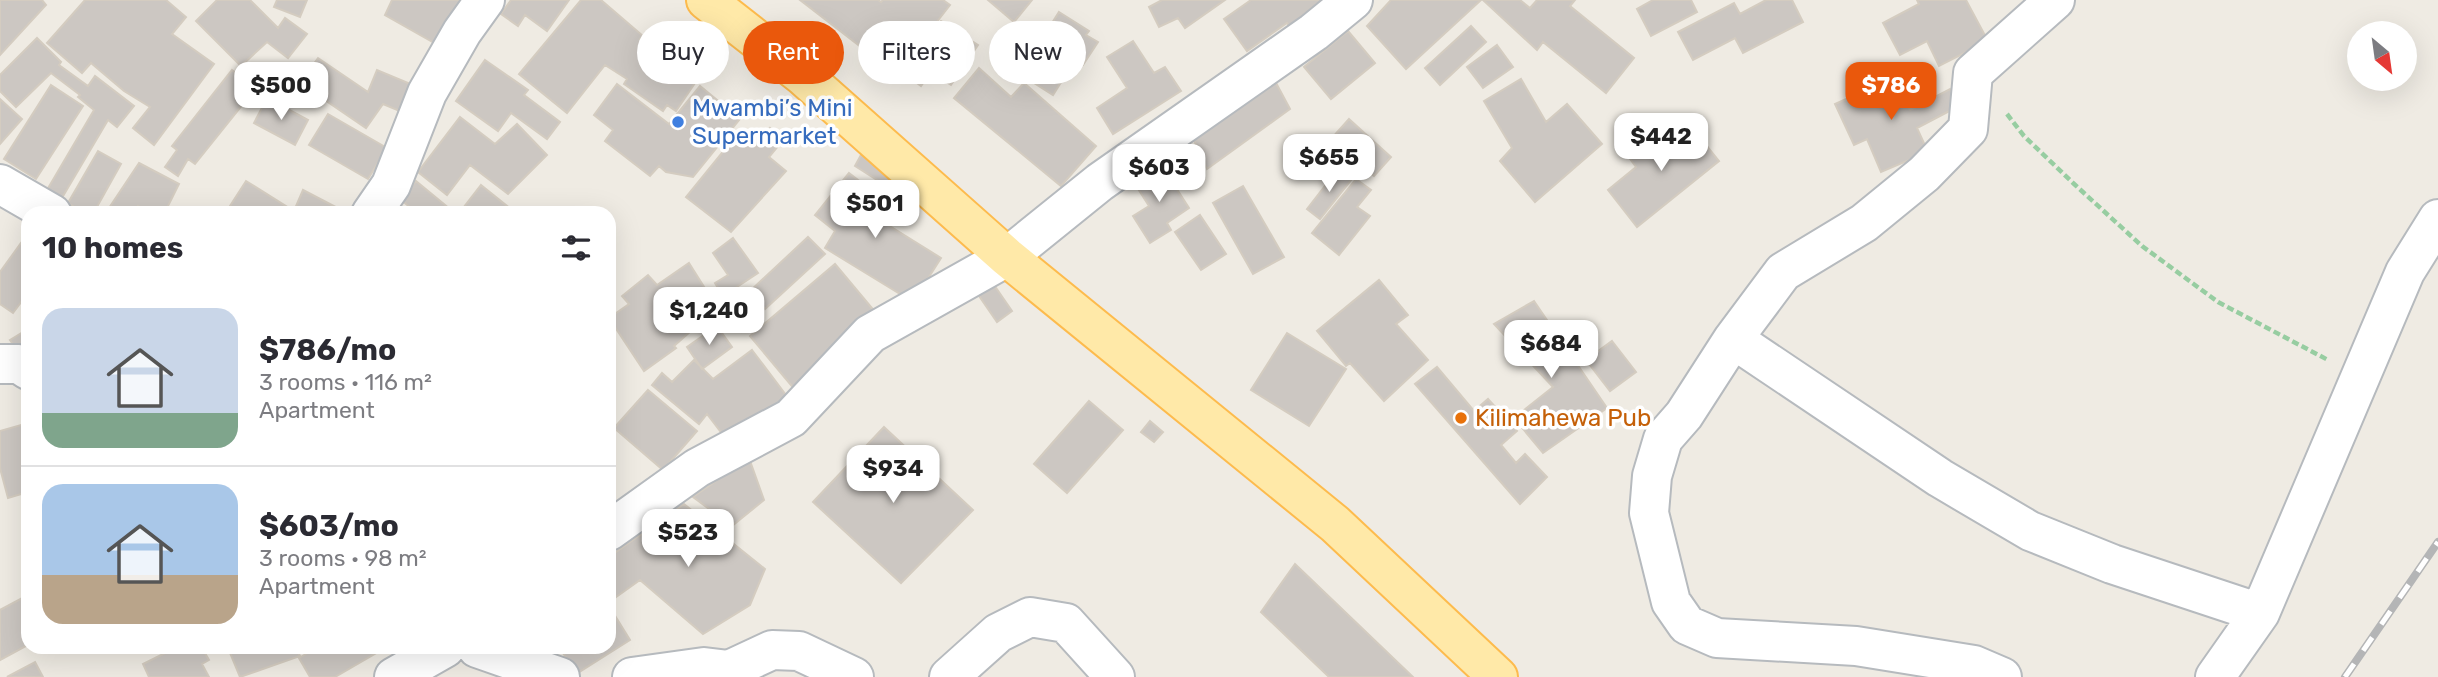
<!DOCTYPE html>
<html lang="en">
<head>
<meta charset="utf-8">
<style>
  body { margin:0; font-family:Rubik,sans-serif; background:#f2f2f3; color:#2b2b33; height:100vh; display:flex; flex-direction:column; font-size:26px; white-space:nowrap }
  * { box-sizing:border-box; margin:0 }
  p { font-size:23px; color:#7c7c81 }
  .icon { flex:none; width:38px; height:38px; fill:none; stroke:currentColor; stroke-width:2; stroke-linecap:round; stroke-linejoin:round }
  .map { position:relative; flex:1; overflow:hidden }
  .sheet { position:absolute; left:21px; top:206px; width:595px; height:448px; display:flex; flex-direction:column; background:#fff; border-radius:21px; box-shadow:0 7px 28px #0002 }
  .sheet>* { flex:none }
  .hud { position:absolute; left:637px; top:21px; width:665px; height:63px; display:flex; gap:14px }
  .needle { width:46px; rotate:151deg }
  .buttons { position:absolute; left:2347px; top:21px; display:grid; gap:14px }
  .buttons a { display:grid; place-items:center; width:70px; height:70px; border-radius:50%; background:#fff; box-shadow:0 7px 28px #0002; font-size:35px }
  .price { position:absolute; translate:-50% -60px; padding:0 16px; border-radius:14px; background:#fff; color:#222; font-size:23px; line-height:46px; filter:drop-shadow(0 2px 4px #0008) }
  .price::after { content:''; position:absolute; left:50%; top:42px; width:21px; height:16px; margin-left:-10px; background:inherit; clip-path:polygon(0 0,100% 0,50% 100%) }
  .price.selected { background:#ea580c; color:#fff }
  ul { padding:0; list-style:none }
  li { display:flex; align-items:center; gap:21px; height:175px; padding:0 21px }
  li+li { border-top:2px solid #e1e1e2 }
  li span { display:grid; place-items:center; flex:none; width:196px; height:140px; border-radius:21px; color:#555 }
  li>.icon { margin-inline-start:auto }
  span .icon { width:84px; height:84px; fill:#fffc; stroke-width:1 }
  li b { font-size:30px }
  h2 { display:flex; justify-content:space-between; align-items:center; height:84px; padding:0 21px; font-size:30px }
  .tag { padding:0 24px; border-radius:32px; background:#fff; box-shadow:0 7px 28px #0002; font-size:24px; line-height:63px }
  .tag.selected { background:#ea580c; color:#fff }
  .map>svg:first-child { display:block }
</style>
</head>
<body>
<div class="map">
<svg width="2438" height="677" viewBox="0 0 2438 677">
  <rect width="100%" height="100%" fill="#efebe3"/>
  <path fill="#ccc7c2" stroke="#d4ccc0" stroke-width="2" d="M0 0H42L46 5 0 55Z
    M85 0H166L186 17 172 34 214 64 154 145 133 128 150 107 124 91 91 63 82 73 47 43Z
    M217 0H250L278 28 285 18 307 34 288 58 267 42 241 66 196 21Z
    M277 0H307L300 17 274 7Z
    M392 0H460L463 3 436 44 385 15Z
    M511 0H569L547 31 525 15 518 26 501 14Z
    M581 0H601L643 36 640 39 655 49 663 33 687 45 678 63 699 77 676 111 667 105 663 111 624 84 627 79 605 65 567 113 519 74Z
    M800 0H878L881 2 883 0H943L950 5 896 74Z
    M988 0H1032L1014 22Z
    M1162 0H1225L1185 28 1178 18 1159 27 1149 7Z
    M1251 0H1322L1289 26 1287 23 1247 51 1224 19Z
    M1391 0H1481L1406 69 1367 26Z
    M1483 0H1520L1530 8 1537 0H1575L1570 6 1634 58 1606 93 1543 42 1537 50Z
    M1653 0H1691L1697 12 1651 36 1637 9Z
    M1766 0H1792L1803 22 1743 53 1735 38 1693 60 1678 32 1734 3 1740 14Z
    M1917 0H1966L1988 41 1939 66 1927 41 1900 55 1883 23 1919 4Z
    M1059 12 1089 31 1086 35 1098 42 1083 65 1075 60 1053 95 1020 74Z
    M941 21 978 45 951 85 931 72 921 86 904 73Z
    M1471 26 1486 42 1440 85 1425 68Z
    M1348 31 1375 63 1331 99 1304 67Z
    M37 38 61 62 59 65 88 86 95 76 134 106 117 127 108 120 59 203 44 195 94 110 78 97 80 95 51 73 16 107 0 91V75Z
    M1133 41 1154 73 1165 67 1181 91 1113 134 1097 108 1127 88 1107 57Z
    M1497 45 1513 67 1483 88 1467 67Z
    M318 58 368 92 377 70 413 85 402 112 383 104 366 128 300 83Z
    M485 60 528 90 524 95 560 122 547 139 511 113 498 131 456 101Z
    M979 68 1011 97 1024 83 1096 146 1061 186 954 98Z
    M232 70 256 88 195 164 188 159 178 176 165 167 177 150 172 146Z
    M1895 77 1910 110 1950 89 1959 106 1917 128 1928 152 1881 172 1867 139 1854 145 1835 104Z
    M1521 79 1546 122 1567 104 1602 144 1535 202 1500 161 1512 148 1484 101Z
    M1275 81 1290 109 1207 169 1192 136Z
    M617 84 669 124 700 86 740 119 693 177 666 172 659 166 650 176 605 141 613 130 594 115Z
    M51 85 83 106 36 179 4 159Z
    M267 98 308 120 295 145 254 123Z
    M0 99 22 119 0 144Z
    M328 114 387 148 368 179 309 145Z
    M460 117 495 144 517 124 547 155 508 194 470 165 447 195 418 172Z
    M1349 119 1391 157 1374 176 1332 138Z
    M1689 124 1719 161 1637 227 1608 190 1636 167 1622 148 1641 134 1655 152Z
    M770 128 784 139 769 157 786 171 731 232 686 197 739 132 755 146Z
    M98 151 121 164 93 214H86L68 203Z
    M861 155 903 181 896 192 855 166Z
    M139 163 179 184 164 214H153L138 206 133 214H105Z
    M1162 166 1189 208 1167 223 1171 230 1150 243 1133 216 1149 206 1135 184Z
    M1338 169 1352 179 1320 219 1307 209Z
    M849 173 884 200 872 215 941 258 913 302 825 248 835 231 815 215Z
    M1356 179 1371 190 1357 207 1370 216 1339 255 1312 233Z
    M246 181 294 211 303 190 349 214H242L230 206Z
    M416 181 456 214H418L400 199Z
    M481 185 512 210 509 214H471L464 207Z
    M1243 186 1284 257 1253 274 1213 203Z
    M1200 215 1226 254 1201 270 1175 232Z
    M808 237 825 254 765 309 750 291Z
    M733 238 758 273 723 296 715 283 728 275 713 253Z
    M21 243 28 248V293L13 313 0 304V272Z
    M689 263 718 309 690 327 692 330 674 346 676 348 644 371 609 318 629 304 622 296 648 275 657 285Z
    M835 264 881 319 796 391 750 336Z
    M1379 280 1408 315 1396 324 1428 360 1384 401 1350 363 1346 366 1317 331Z
    M992 282 1012 311 997 322 977 293Z
    M748 297 763 318 742 332 727 311Z
    M1534 301 1607 408 1543 453 1514 418 1553 387 1494 324Z
    M717 326 732 347 702 369 687 347Z
    M28 329V358L24 360 10 340Z
    M1287 333 1346 369 1309 426 1251 390Z
    M1612 341 1636 372 1610 391 1586 360Z
    M752 350 789 399 730 444 707 414 699 424 652 385 662 373 672 382 694 360 713 379Z
    M1437 367 1474 411 1488 399 1517 431 1501 445 1516 463 1525 454 1547 477 1520 504 1415 384Z
    M648 390 697 431 663 470 614 428Z
    M1089 401 1123 430 1067 493 1034 464Z
    M1150 421 1163 432 1154 442 1141 432Z
    M28 423V492L8 498 0 468V431Z
    M884 427 973 510 901 583 813 502Z
    M749 458 764 500 732 526 693 497Z
    M684 504 765 569 750 605 703 634 640 580 609 602V557Z
    M1295 564 1413 677H1329L1261 612Z
    M28 595V645L0 660V610Z
    M609 606 630 640 576 674 560 648H609Z
    M175 648H202L209 660 202 664 209 677H149L143 664Z
    M228 648H296L300 656 240 677Z
    M316 648H385L335 677H310L299 658Z
    M35 662 43 677H7Z"/>
  <g fill="none" stroke-linecap="round" stroke-linejoin="round">
    <g stroke="#b6babe" stroke-width="42">
      <path id="minor" d="M0 184 52 214
        M371 214 391 185 427 93 462 32 485 0
        M1733 339 1940 478 2030 531 2112 564 2260 613
        M0 364H19L28 370
        M609 531 697 468 791 418 870 334 1007 257 1100 182 1314 32 1353 0
        M477 648 560 677
        M394 677 445 648
        M632 677 704 667 729 670 772 650 799 651 854 677
        M949 677 998 633 1030 617 1066 623 1115 677
        M2002 677 1974 665 1856 646 1717 638 1687 625 1671 602 1649 513 1652 476 1663 439 1684 415 1733 339 1783 272 1864 223 1924 174 1968 129 1973 73 2055 0
        M2215 677 2260 613 2405 272 2438 219"/>
    </g>
    <g stroke="#fdbb4d" stroke-width="42">
      <path id="major" d="M706 0 803 76 1007 257 1335 524 1498 677"/>
    </g>
    <path stroke="#97cda1" stroke-width="4.5" stroke-dasharray="7 3.5" stroke-linecap="butt" d="M2007 114 2024 136 2073 183 2142 246 2218 302 2328 360"/>
    <use href="#minor" stroke="#fff" stroke-width="38"/>
    <use href="#major" stroke="#ffe9a8" stroke-width="38"/>
    <g stroke="#b4b5b6" stroke-width="8">
      <path id="rail" d="M2345 677 2438 542"/>
    </g>
    <use href="#rail" stroke="#fff" stroke-width="5" stroke-dasharray="16" stroke-linecap="butt"/>
  </g>
  <circle fill="#3f7fe0" stroke="#fff" stroke-width="2.5" cx="678" cy="122" r="7"/>
  <circle fill="#e8710a" stroke="#fff" stroke-width="2.5" cx="1461" cy="418" r="7"/>
  <g text-anchor="middle" stroke-width="7" stroke-linejoin="round" paint-order="stroke">
    <g font-size="24" fill="#366cbe" stroke="#fff" text-anchor="start">
      <text x="692" y="116">Mwambi’s Mini<tspan x="692" dy="28">Supermarket</tspan></text>
    </g>
    <g font-size="24" fill="#c56008" stroke="#fff" text-anchor="start">
      <text x="1475" y="426">Kilimahewa Pub</text>
    </g>
  </g>
</svg>
<div class="buttons">
<a><svg class="needle" viewBox="-14 -14 28 28"><path d="M0-13l5 13h-10z" fill="#e53935"/><path d="M0 13l5-13h-10z" fill="#7c7c81"/></svg></a>
</div>
<b class="price" style="left:281px;top:122px">$500</b>
<b class="price selected" style="left:1891px;top:122px">$786</b>
<b class="price" style="left:1661px;top:173px">$442</b>
<b class="price" style="left:1329px;top:194px">$655</b>
<b class="price" style="left:1159px;top:204px">$603</b>
<b class="price" style="left:875px;top:240px">$501</b>
<b class="price" style="left:709px;top:347px">$1,240</b>
<b class="price" style="left:1551px;top:380px">$684</b>
<b class="price" style="left:893px;top:505px">$934</b>
<b class="price" style="left:688px;top:569px">$523</b>
<div class="hud">
<a class="tag">Buy</a>
<a class="tag selected">Rent</a>
<a class="tag">Filters</a>
<a class="tag">New</a>
</div>
<section class="sheet">
<h2>10 homes<svg class="icon" aria-label="filters" viewBox="0 0 24 24"><path d="M4 7h16M4 17h16"/><circle cx="9" cy="7" r="2"/><circle cx="15" cy="17" r="2"/></svg></h2>
<ul>
<li><span style="background:linear-gradient(#c9d6e8 75%,#7fa58c 0)"><svg class="icon" aria-label="home" viewBox="0 0 24 24"><path d="M3 11l9-7 9 7M6 9v11h12V9"/></svg></span><div><b>$786/mo</b><p>3 rooms · 116 m²</p><p>Apartment</p></div></li>
<li><span style="background:linear-gradient(#a9c7e8 65%,#b9a48a 0)"><svg class="icon" aria-label="home" viewBox="0 0 24 24"><path d="M3 11l9-7 9 7M6 9v11h12V9"/></svg></span><div><b>$603/mo</b><p>3 rooms · 98 m²</p><p>Apartment</p></div></li>
</ul>
</section>
</div>
</body>
</html>
